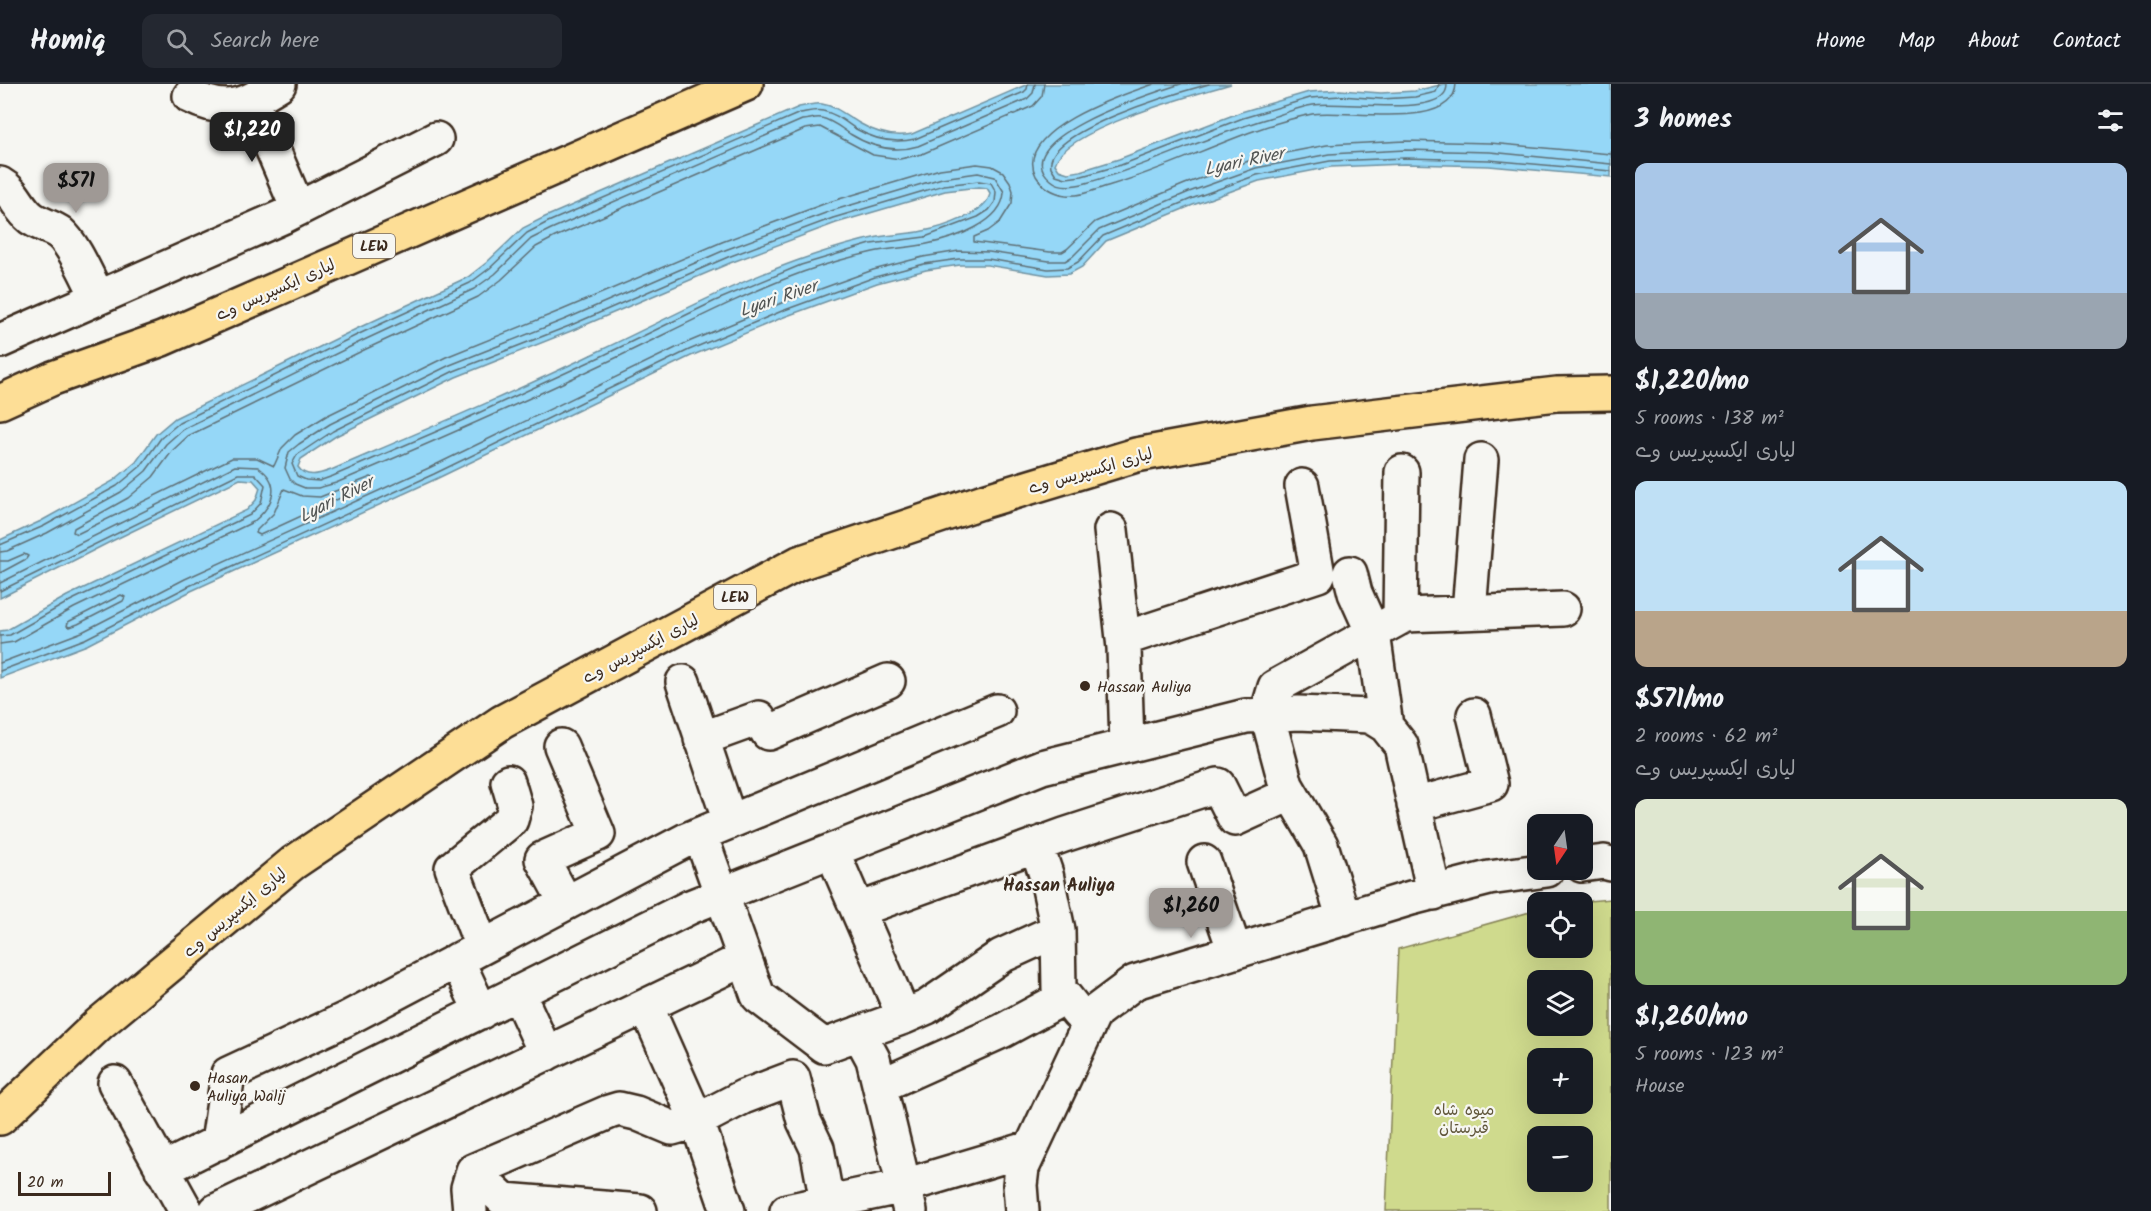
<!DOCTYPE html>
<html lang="en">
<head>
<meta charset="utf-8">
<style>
  body { margin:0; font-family:Kalam,"Playpen Sans Arabic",sans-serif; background:#242831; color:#f1f3f6; height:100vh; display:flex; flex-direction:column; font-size:22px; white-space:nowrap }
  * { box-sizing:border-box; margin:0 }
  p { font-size:20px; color:#9ea1a6 }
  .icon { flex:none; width:33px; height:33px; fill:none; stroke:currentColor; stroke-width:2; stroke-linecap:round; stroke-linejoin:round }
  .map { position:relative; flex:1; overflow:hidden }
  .drawer { display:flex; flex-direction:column; background:#171b24; width:540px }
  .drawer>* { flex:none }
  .needle { width:39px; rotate:193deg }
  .controls { position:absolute; left:1527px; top:730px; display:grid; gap:12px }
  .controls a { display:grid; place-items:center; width:66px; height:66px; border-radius:12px; background:#171b24; box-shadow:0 6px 24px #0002; font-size:30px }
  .scale { position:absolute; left:18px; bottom:15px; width:93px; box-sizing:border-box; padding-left:6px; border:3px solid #3b2a1e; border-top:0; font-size:16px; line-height:21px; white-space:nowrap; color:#3b2a1e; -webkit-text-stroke:4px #f6f6f2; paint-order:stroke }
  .price { position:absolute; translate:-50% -51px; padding:0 14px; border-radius:12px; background:#9f9995; color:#111; font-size:20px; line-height:39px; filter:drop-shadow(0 2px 3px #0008) }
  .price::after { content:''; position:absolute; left:50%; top:36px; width:18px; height:14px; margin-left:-9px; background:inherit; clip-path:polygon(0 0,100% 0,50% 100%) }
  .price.current { background:#222; color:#fff }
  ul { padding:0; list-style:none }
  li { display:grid; align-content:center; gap:12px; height:318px; padding:0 24px }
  li span { display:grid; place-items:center; height:186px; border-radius:12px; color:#555 }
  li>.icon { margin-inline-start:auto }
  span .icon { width:108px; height:108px; fill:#fffc; stroke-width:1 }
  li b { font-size:26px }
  h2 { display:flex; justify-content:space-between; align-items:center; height:72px; padding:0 24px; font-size:26px }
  header { display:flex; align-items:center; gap:36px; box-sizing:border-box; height:84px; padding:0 30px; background:#171b24; border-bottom:2px solid #363941 }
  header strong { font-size:28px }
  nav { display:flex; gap:33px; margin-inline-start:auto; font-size:21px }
  .search { width:420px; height:54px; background:#242831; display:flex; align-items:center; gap:15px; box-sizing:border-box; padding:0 21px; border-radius:12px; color:#9ea1a6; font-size:22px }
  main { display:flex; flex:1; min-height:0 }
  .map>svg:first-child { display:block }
</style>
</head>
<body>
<header>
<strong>Homiq</strong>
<div class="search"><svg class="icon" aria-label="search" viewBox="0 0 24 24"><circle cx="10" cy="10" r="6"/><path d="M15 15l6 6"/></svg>Search here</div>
<nav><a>Home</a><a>Map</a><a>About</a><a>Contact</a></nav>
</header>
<main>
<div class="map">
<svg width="1611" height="1127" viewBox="0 0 1611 1127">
  <rect width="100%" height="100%" fill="#f6f6f2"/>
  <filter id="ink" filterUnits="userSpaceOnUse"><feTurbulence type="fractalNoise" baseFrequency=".0167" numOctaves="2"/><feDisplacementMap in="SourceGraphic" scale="12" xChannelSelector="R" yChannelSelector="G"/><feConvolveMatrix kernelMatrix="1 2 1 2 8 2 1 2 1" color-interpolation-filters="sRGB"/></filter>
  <g filter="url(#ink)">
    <path fill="#cfda8d" stroke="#858256" stroke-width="1.5" fill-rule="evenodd" d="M1611 815V1127H1386L1398 865 1537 826 1538 864H1582V819H1564ZM1538 897H1582V942H1538ZM1538 975H1582V1020H1538ZM1538 1053H1582V1098H1538Z"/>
    <path fill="#95d7f7" stroke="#7192a0" stroke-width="1.5" fill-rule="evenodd" d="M1028 0H1231C1196 10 1065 45 1055 80L1059 86 1068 89 1080 87 1119 75 1241 28 1309 8 1340 6 1381 9 1415 7 1444 0H1611V93L1489 82 1405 80 1331 83 1259 97 1193 121 1106 157 1082 183 1069 190 1048 191 987 181H960L926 186 877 199 784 233 691 272 436 395 191 507 87 561 0 594V547L7 546 67 512 247 426 256 416 260 404 253 396 240 395 112 457 0 514V456L41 437 113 397 136 378 156 350 175 334 356 245 468 193 486 179 523 144 545 133 799 23C806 22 815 19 822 20 836 22 847 32 859 39 876 49 893 54 912 50ZM979 103 987 104 990 109C988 129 941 144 923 147 905 151 887 150 869 155 846 160 822 168 799 176 731 200 667 235 601 266 513 309 422 347 331 386 320 390 306 395 298 383L301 375 336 352 456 293 571 247 730 179 836 139 945 107Z"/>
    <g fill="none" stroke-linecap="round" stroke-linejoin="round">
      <path stroke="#5f6f75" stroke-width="1.5" d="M1044 0 1042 12 1033 22 922 70 900 75 873 71 820 43 805 45 555 153 536 163 501 196 478 213 366 265 188 352 173 366 153 393 128 414 74 444 73 448 77 450 232 374H257L274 382 282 364 295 351 326 332 446 273 562 226 722 158 829 118 940 85 977 80 992 82 1003 88 1010 98 1013 107 1012 119 1000 138 988 147 974 153V158L1050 168H1062L1067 165 1095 138 1185 100 1254 75 1327 61 1405 57 1490 59 1611 70
        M1154 0C1124 10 1012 46 1036 92 1043 103 1052 109 1066 111 1081 113 1099 104 1114 100 1181 80 1244 44 1312 30 1344 24 1454 49 1456 0
        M1181 0C1160 7 1001 55 1051 96 1060 104 1075 102 1086 99 1149 82 1207 52 1269 34 1283 30 1298 23 1313 21 1341 17 1424 30 1442 12 1446 9 1447 5 1447 0
        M1209 0C1180 8 1043 47 1051 83L1056 91 1066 94 1082 92 1121 81 1243 34 1310 14 1341 12 1381 15 1415 13 1436 8 1439 0
        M978 89 995 93 1004 108C1003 139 953 155 927 160 909 164 891 164 873 168 850 173 826 180 803 188 735 213 671 248 605 279 517 321 426 361 336 399L318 404H305L295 400 290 395 285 384 289 368 299 360 330 340 450 281 566 235 725 166 831 127 942 94Z
        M979 97 991 99 996 108 995 118 989 126 978 133 925 153 871 160 801 181 715 217 602 272 461 337 333 392 319 397 306 396 297 392 292 380 297 371 333 347 454 287 569 242 728 173 833 134 944 101Z
        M371 393 375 395 373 399 260 451 256 449 257 446 274 429 284 405 302 412 320 413Z
        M0 461 44 442 117 402 141 382 161 354 179 339 359 250 470 199 490 184 527 149 548 138 800 29C807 28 816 25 823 27 837 30 845 38 856 45 875 56 894 60 915 55L1024 8 1027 5 1028 0
        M0 468 7 467 47 449 121 408 146 387 166 360 183 345 362 257 474 205 495 190 531 155 551 145 802 36C808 36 815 33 821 34 832 36 841 44 850 50 871 63 895 69 918 62L1027 15 1033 9 1035 0
        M0 477H8L24 470 28 472 26 475 0 489
        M0 499 235 382 258 383C283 400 273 422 253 438L74 524 14 558 0 560
        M0 507 238 390H255L265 401 261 419 250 431 70 517 10 551 0 552
        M121 511 125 513 123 517 78 540 70 543 67 542 68 538Z
        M0 579 82 548 185 495 431 383 686 259 779 220 873 186 923 173 959 167 989 168 1049 177H1065L1073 172 1099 146 1189 108 1256 84 1329 70 1405 66 1490 68 1611 80
        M0 587 85 555 189 502 434 390 689 266 782 227 875 193 924 180 959 175H988L1048 185 1067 184 1078 178 1103 152 1191 115 1257 91 1330 77 1405 74 1489 76 1611 87"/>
      <g stroke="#3b2a1e" stroke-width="38">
        <path id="minor" d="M190 12C228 31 245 21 279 0
          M252 17 298 125
          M0 100C16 109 17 123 31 134 39 140 52 143 60 149 75 162 88 195 98 213
          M0 257 282 133 436 55
          M1111 446 1124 564 1127 661
          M1350 489 1355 509 1373 549 1386 642
          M1469 528 1481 376
          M1400 534 1402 388
          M1123 555 1318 491 1302 402
          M683 598 730 738
          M701 655 759 634 768 649 888 597
          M561 662 598 750 542 775 566 819
          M1414 721 1491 700 1474 631
          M700 750 758 912 824 962 904 933 832 767
          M1036 761 1046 790 1058 846 1059 905 1078 929
          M1204 778 1235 868
          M1582 781 1604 778 1611 780
          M858 826 1064 751 1218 701 1235 735 1290 710
          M1344 835 1321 761 1286 701 1267 630 1275 603 1405 531 1563 525
          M482 863 452 784 511 736 515 722 508 698
          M457 876 481 928
          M518 909 546 970
          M646 922 697 1037 728 1127
          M904 933 927 923 1001 872 1058 846
          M859 949 873 975 910 1127
          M115 999 186 1127
          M880 1002 1002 947 1065 913
          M218 1059 228 990 346 935 686 756 997 627
          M162 1086 690 823 1042 683 1246 632 1298 629 1370 632 1386 642 1401 661 1434 809
          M473 1087 504 1116 640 1127
          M216 1127 744 875
          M470 1127 468 1104 473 1087 609 1028 619 1025 636 1029 672 1044 697 1037 743 1013 793 994 804 1037 817 1064 827 1118
          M787 1127 904 1102 1031 1064
          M1022 1127 1020 1101 1022 1084 1095 928 1135 898 1411 814 1489 794 1547 786"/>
      </g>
      <g stroke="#3b2a1e" stroke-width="38">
        <path id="highway" d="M0 318 53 294 162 255 746 0
          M0 1034 99 940 293 779 502 638 799 479 984 417 1136 371 1312 339 1557 310 1611 309"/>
      </g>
      <use href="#minor" stroke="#f6f6f2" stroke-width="33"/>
      <use href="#highway" stroke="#fdde96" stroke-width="33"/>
    </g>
  </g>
  <g fill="#3b2a1e" stroke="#f6f6f2" stroke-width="2">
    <circle cx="1085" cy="602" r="6"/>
    <circle cx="195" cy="1002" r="6"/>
  </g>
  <g text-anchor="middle" stroke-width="4.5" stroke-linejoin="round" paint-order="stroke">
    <g fill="#f6f6f2" stroke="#73675e" stroke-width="1.5">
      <rect x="353" y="150" width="42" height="24" rx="4.5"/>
      <rect x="714" y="501" width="42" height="24" rx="4.5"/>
    </g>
    <g font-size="15" font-weight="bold" fill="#3b2a1e">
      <text x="374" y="167">LEW</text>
      <text x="735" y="518">LEW</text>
    </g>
    <g font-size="16" fill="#3b2a1e" stroke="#f6f6f2">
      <text transform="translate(275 205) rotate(-24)" y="6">لیاری ایکسپریس وے</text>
      <text transform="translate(1090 386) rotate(-16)" y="6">لیاری ایکسپریس وے</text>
      <text transform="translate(640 564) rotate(-28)" y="6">لیاری ایکسپریس وے</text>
      <text transform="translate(234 828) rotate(-40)" y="6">لیاری ایکسپریس وے</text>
    </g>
    <g font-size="16" fill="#3b2a1e" stroke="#f6f6f2" text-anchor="start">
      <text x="1097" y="608">Hassan Auliya</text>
      <text x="207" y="999">Hasan<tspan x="207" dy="18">Auliya Walij</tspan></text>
    </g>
    <g font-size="16" fill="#60563a" stroke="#f6f6f2">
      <text x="1464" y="1031">میوہ شاہ<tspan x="1464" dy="18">قبرستان</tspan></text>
    </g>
    <g font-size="18" font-style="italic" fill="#525554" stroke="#f6f6f2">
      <text transform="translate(1244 77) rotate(-12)" y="6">Lyari River</text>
      <text transform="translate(778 214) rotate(-19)" y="6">Lyari River</text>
      <text transform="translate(336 415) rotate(-27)" y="6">Lyari River</text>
    </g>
    <g font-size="18" font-weight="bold" fill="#3b2a1e" stroke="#f6f6f2">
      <text x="1059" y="807">Hassan Auliya</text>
    </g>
  </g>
</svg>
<div class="controls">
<a><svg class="needle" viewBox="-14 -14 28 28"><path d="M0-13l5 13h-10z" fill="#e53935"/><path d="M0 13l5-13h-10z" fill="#9ea1a6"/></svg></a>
<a><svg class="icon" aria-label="locate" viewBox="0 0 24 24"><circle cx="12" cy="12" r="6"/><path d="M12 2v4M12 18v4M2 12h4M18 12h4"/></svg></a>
<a><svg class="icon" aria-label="layers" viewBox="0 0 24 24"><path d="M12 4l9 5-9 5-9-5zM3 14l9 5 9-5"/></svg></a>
<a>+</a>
<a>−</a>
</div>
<div class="scale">20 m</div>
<b class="price current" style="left:252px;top:79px">$1,220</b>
<b class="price" style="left:76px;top:130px">$571</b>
<b class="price" style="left:1191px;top:855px">$1,260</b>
</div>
<section class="drawer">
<h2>3 homes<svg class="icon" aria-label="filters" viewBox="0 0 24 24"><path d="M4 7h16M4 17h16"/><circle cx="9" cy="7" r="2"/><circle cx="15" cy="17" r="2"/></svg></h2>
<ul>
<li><span style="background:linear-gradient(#a9c7e8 70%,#9aa5b1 0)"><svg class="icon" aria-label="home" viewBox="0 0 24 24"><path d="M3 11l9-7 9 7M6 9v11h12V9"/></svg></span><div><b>$1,220/mo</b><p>5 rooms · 138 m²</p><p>لیاری ایکسپریس وے</p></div></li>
<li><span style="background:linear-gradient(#bfe0f5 70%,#b9a48a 0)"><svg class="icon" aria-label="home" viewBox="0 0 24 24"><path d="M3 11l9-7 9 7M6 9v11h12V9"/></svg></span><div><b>$571/mo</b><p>2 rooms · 62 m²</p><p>لیاری ایکسپریس وے</p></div></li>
<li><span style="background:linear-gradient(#dfe7d0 60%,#8fb573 0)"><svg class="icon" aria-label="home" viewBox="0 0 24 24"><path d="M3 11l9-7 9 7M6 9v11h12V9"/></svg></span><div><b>$1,260/mo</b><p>5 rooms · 123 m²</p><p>House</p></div></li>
</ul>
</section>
</main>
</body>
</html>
